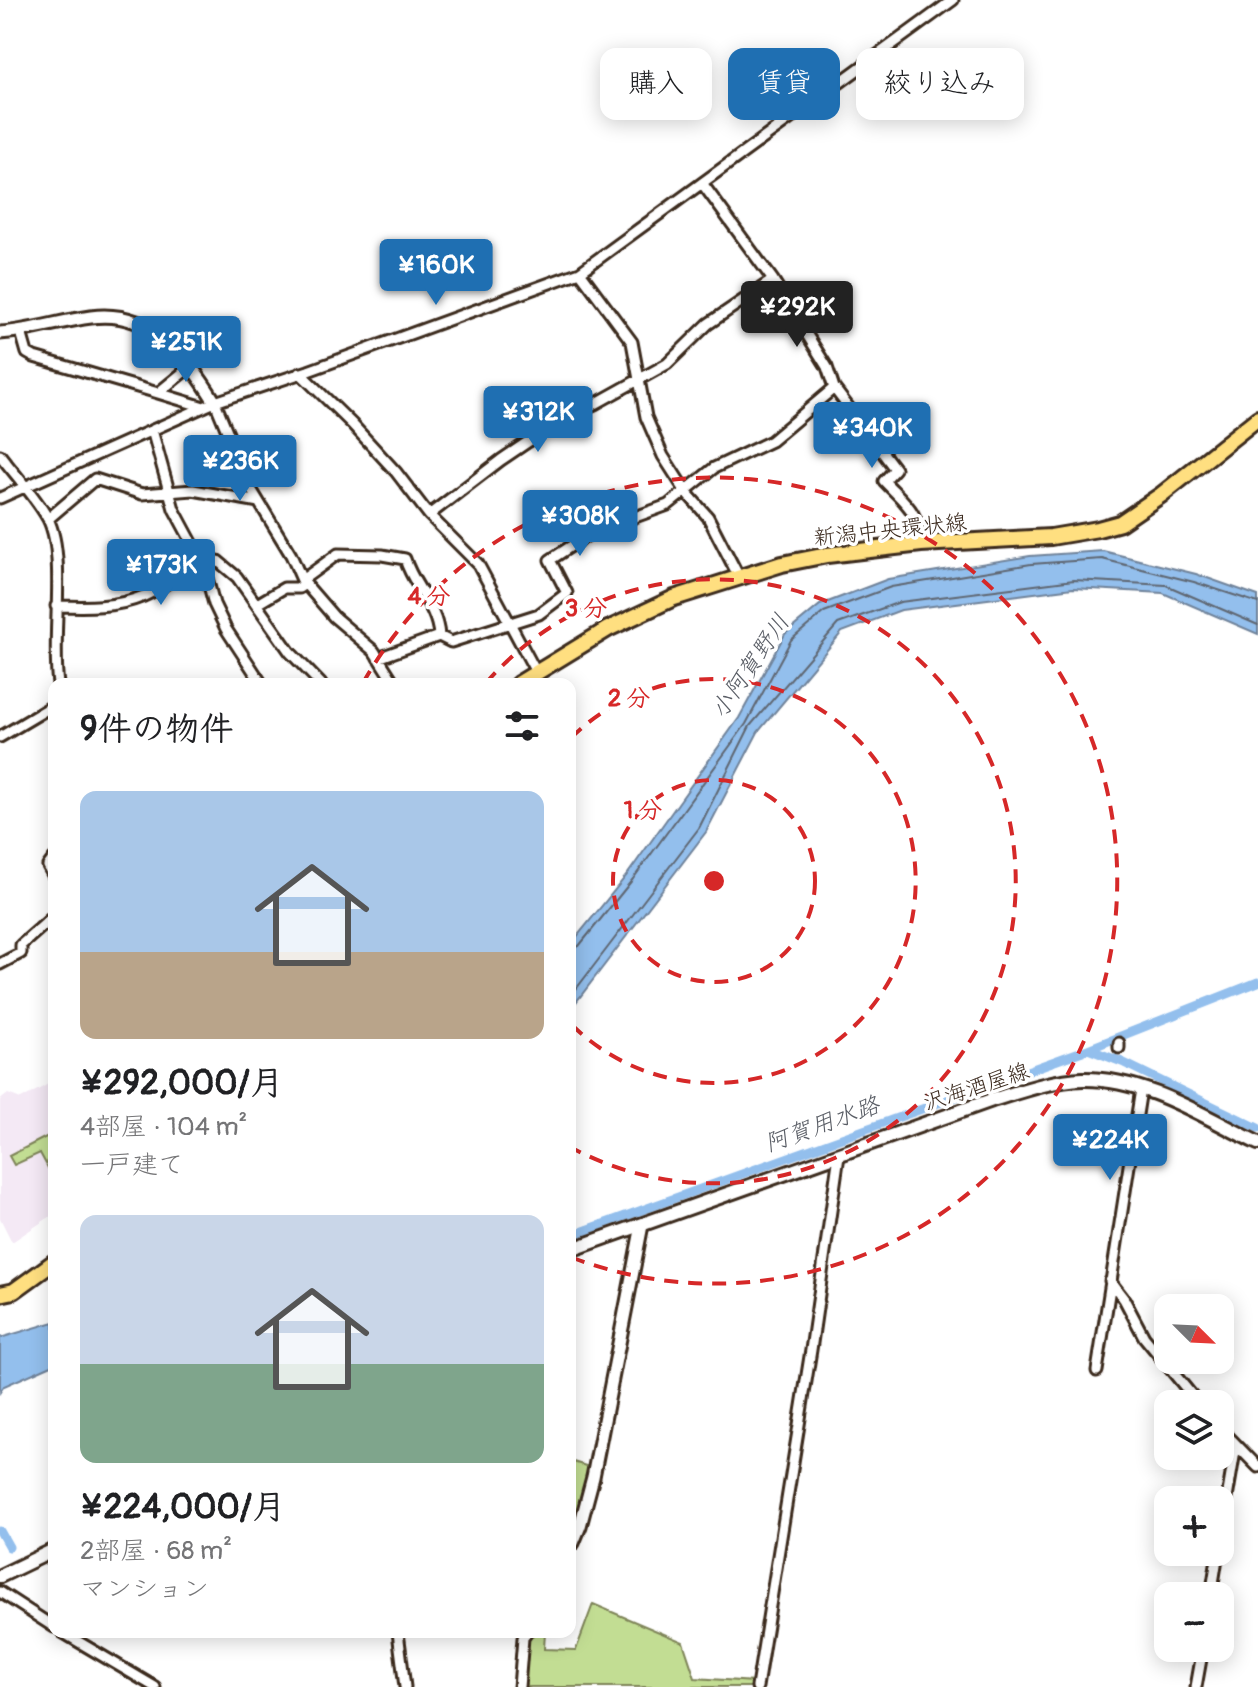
<!DOCTYPE html>
<html lang="ja">
<head>
<meta charset="utf-8">
<style>
  body { margin:0; font-family:Pangolin,"Klee One",sans-serif; background:#f2f2f2; color:#202124; height:100vh; display:flex; flex-direction:column; font-size:30px; white-space:nowrap }
  * { box-sizing:border-box; margin:0 }
  p { font-size:26px; color:#757577 }
  .icon { flex:none; width:44px; height:44px; fill:none; stroke:currentColor; stroke-width:2; stroke-linecap:round; stroke-linejoin:round }
  .map { position:relative; flex:1; overflow:hidden }
  .side { position:absolute; left:48px; top:678px; width:528px; height:960px; display:flex; flex-direction:column; background:#fff; border-radius:16px; box-shadow:0 4px 20px #0003 }
  .side>* { flex:none }
  .banner { position:absolute; left:600px; top:48px; width:538px; height:72px; display:flex; gap:16px }
  .needle { width:52px; rotate:114deg }
  .buttons { position:absolute; left:1154px; top:1294px; display:grid; gap:16px }
  .buttons a { display:grid; place-items:center; width:80px; height:80px; border-radius:16px; background:#fff; box-shadow:0 4px 20px #0003; font-size:40px }
  .price { position:absolute; translate:-50% -68px; padding:0 18px; border-radius:8px; background:#1f6fb2; color:#fff; font-size:26px; line-height:52px; filter:drop-shadow(0 2px 4px #0008) }
  .price::after { content:''; position:absolute; left:50%; top:48px; width:24px; height:18px; margin-left:-12px; background:inherit; clip-path:polygon(0 0,100% 0,50% 100%) }
  .price.on { background:#222; color:#fff }
  ul { padding:0; list-style:none }
  li { display:grid; align-content:center; gap:16px; height:424px; padding:0 32px }
  li span { display:grid; place-items:center; height:248px; border-radius:16px; color:#555 }
  li>.icon { margin-inline-start:auto }
  span .icon { width:144px; height:144px; fill:#fffc; stroke-width:1 }
  li b { font-size:34px }
  h2 { display:flex; justify-content:space-between; align-items:center; height:96px; padding:0 32px; font-size:34px }
  .chip { padding:0 28px; border-radius:16px; background:#fff; box-shadow:0 4px 20px #0003; font-size:28px; line-height:72px }
  .chip.on { background:#1f6fb2; color:#fff }
  .map>svg:first-child { display:block }
</style>
</head>
<body>
<div class="map">
<svg width="1258" height="1687" viewBox="0 0 1258 1687">
  <rect width="100%" height="100%" fill="#fff"/>
  <filter id="ink" filterUnits="userSpaceOnUse"><feTurbulence type="fractalNoise" baseFrequency=".0125" numOctaves="2"/><feDisplacementMap in="SourceGraphic" scale="16" xChannelSelector="R" yChannelSelector="G"/><feConvolveMatrix kernelMatrix="1 2 1 2 8 2 1 2 1" color-interpolation-filters="sRGB"/></filter>
  <g filter="url(#ink)">
    <path fill="#f4e9f5" d="M54 1081V1214L12 1242 0 1218V1100L8 1094 21 1099Z"/>
    <path fill="#c2dd93" stroke="#7e8458" stroke-width="2" d="M54 1133V1179L40 1153 14 1165 9 1156Z
      M570 1461 589 1467 570 1534Z
      M593 1604 683 1642 695 1678 754 1682 753 1687H523L529 1632H545L544 1649 576 1650Z"/>
    <path fill="#93bfed" stroke="#70839a" stroke-width="2" d="M1103 551 1196 574 1258 596V634L1163 593 1073 588 901 610 842 632 758 732 706 832 570 1010V945L627 875 739 718 785 634 820 605 888 579 1030 556Z
      M54 1322V1364L4 1386 0 1392V1338Z"/>
    <g fill="none" stroke-linecap="round" stroke-linejoin="round">
      <path stroke="#5e6671" stroke-width="2" d="M570 949 579 946 633 879 746 724 791 640 824 612 891 587 1031 564 1102 559 1194 582 1258 603
        M570 997 699 828 750 726 838 624 900 602 1074 580 1166 585 1258 625"/>
      <path stroke="#93bfed" stroke-width="9" d="M1088 1049 1122 1062 1258 1128
        M570 1236 1088 1049 1258 982
        M0 1531 9 1547"/>
      <g stroke="#3b2a1e" stroke-width="15">
        <path id="minor" d="M702 183 773 280 827 367 834 388 895 469 884 481C907 505 918 510 921 544
          M580 272 632 342 646 417 663 456 686 492 708 517 740 579
          M21 332 27 353 34 357 158 393 191 366
          M300 373 352 424 396 472 429 515 478 564 536 672
          M158 393 204 407
          M215 402 251 489 291 555 302 580 334 617 374 651 395 684
          M152 430 174 509 203 563 214 604 226 629 262 684
          M0 455C16 476 36 497 48 519 67 557 51 638 58 684
          M0 498 215 402 308 371 580 272 953 0
          M429 515 501 460 560 420 595 404 667 364 708 324 773 280
          M48 519 95 479 142 494 193 490 259 502
          M302 580 338 554 382 555 405 559C413 586 437 606 439 636
          M257 604 284 588H299L305 584
          M56 606C87 607 115 608 144 596 165 588 196 559 218 561L237 577 290 652 321 684
          M439 636 451 642 539 614 567 593 550 560 591 533 668 505 714 468 771 441 834 388
          M378 658 439 636
          M0 737 54 705
          M54 858 48 866 54 877
          M0 964 21 953V945L54 916
          M1119 1048V1043
          M1110 1281 1124 1299 1144 1337 1199 1404
          M1097 1371 1141 1089
          M1220 1428 1258 1467
          M1220 1540 1236 1445
          M0 1592 54 1627
          M1211 1596 1218 1552
          M62 1632 155 1687
          M398 1632 405 1687
          M519 1687 523 1638 527 1632
          M757 1687 811 1350 839 1155
          M1196 1687 1203 1648"/>
      </g>
      <g stroke="#3b2a1e" stroke-width="17">
        <path id="tertiary" d="M0 333C31 331 60 321 91 317 152 309 187 356 215 402
          M573 1543 580 1526 593 1477 642 1225"/>
      </g>
      <g stroke="#3b2a1e" stroke-width="18">
        <path id="secondary" d="M570 1250 992 1100C1022 1091 1052 1080 1083 1079 1146 1078 1204 1117 1258 1143
          M0 1576 54 1550"/>
      </g>
      <g stroke="#3b2a1e" stroke-width="20">
        <path id="primary" d="M518 684 608 629 674 598 782 564 827 555 921 544 1051 537 1098 529 1120 523 1161 495 1258 418
          M0 1294 14 1291 54 1262"/>
      </g>
      <use href="#minor" stroke="#fff" stroke-width="9"/>
      <use href="#tertiary" stroke="#fff" stroke-width="11"/>
      <use href="#secondary" stroke="#fff" stroke-width="12"/>
      <use href="#primary" stroke="#ffdf80" stroke-width="14"/>
    </g>
  </g>
  <g fill="none" stroke="#d62828" stroke-width="4" stroke-dasharray="14 10">
    <circle cx="714" cy="881" r="101"/>
    <path d="M571 738A202 202 0 1 1 571 1024"/>
    <path d="M486 683A302 302 0 1 1 572 1148"/>
    <path d="M363 683A403 403 0 1 1 573 1258"/>
  </g>
  <g text-anchor="middle" stroke-width="7" stroke-linejoin="round" paint-order="stroke">
    <g font-size="22" fill="#3b2a1e" stroke="#fff">
      <text transform="translate(890 529) rotate(-6)" y="8">新潟中央環状線</text>
      <text transform="translate(976 1086) rotate(-18)" y="8">沢海酒屋線</text>
    </g>
    <g font-size="24" font-style="italic" fill="#5a5e66" stroke="#fff">
      <text transform="translate(750 666) rotate(-56)" y="8">小阿賀野川</text>
      <text transform="translate(822 1124) rotate(-20)" y="8">阿賀用水路</text>
    </g>
  </g>
  <circle cx="714" cy="881" r="12" fill="#d62828" stroke="#fff" stroke-width="4"/>
  <g font-size="24" text-anchor="middle" font-weight="bold" fill="#d62828" stroke="#fff" stroke-width="7" stroke-linejoin="round" paint-order="stroke">
    <text x="429" y="604">4 分</text>
    <text x="586" y="616">3 分</text>
    <text x="629" y="706">2 分</text>
    <text x="643" y="818">1 分</text>
  </g>
</svg>
<div class="buttons">
<a><svg class="needle" viewBox="-14 -14 28 28"><path d="M0-13l5 13h-10z" fill="#e53935"/><path d="M0 13l5-13h-10z" fill="#757577"/></svg></a>
<a><svg class="icon" aria-label="layers" viewBox="0 0 24 24"><path d="M12 4l9 5-9 5-9-5zM3 14l9 5 9-5"/></svg></a>
<a>+</a>
<a>−</a>
</div>
<b class="price" style="left:436px;top:307px">¥160K</b>
<b class="price on" style="left:797px;top:349px">¥292K</b>
<b class="price" style="left:186px;top:384px">¥251K</b>
<b class="price" style="left:538px;top:454px">¥312K</b>
<b class="price" style="left:872px;top:470px">¥340K</b>
<b class="price" style="left:240px;top:503px">¥236K</b>
<b class="price" style="left:580px;top:558px">¥308K</b>
<b class="price" style="left:161px;top:607px">¥173K</b>
<b class="price" style="left:1110px;top:1182px">¥224K</b>
<div class="banner">
<a class="chip">購入</a>
<a class="chip on">賃貸</a>
<a class="chip">絞り込み</a>
</div>
<section class="side">
<h2>9件の物件<svg class="icon" aria-label="filters" viewBox="0 0 24 24"><path d="M4 7h16M4 17h16"/><circle cx="9" cy="7" r="2"/><circle cx="15" cy="17" r="2"/></svg></h2>
<ul>
<li><span style="background:linear-gradient(#a9c7e8 65%,#b9a48a 0)"><svg class="icon" aria-label="home" viewBox="0 0 24 24"><path d="M3 11l9-7 9 7M6 9v11h12V9"/></svg></span><div><b>¥292,000/月</b><p>4部屋 · 104 m²</p><p>一戸建て</p></div></li>
<li><span style="background:linear-gradient(#c9d6e8 60%,#7fa58c 0)"><svg class="icon" aria-label="home" viewBox="0 0 24 24"><path d="M3 11l9-7 9 7M6 9v11h12V9"/></svg></span><div><b>¥224,000/月</b><p>2部屋 · 68 m²</p><p>マンション</p></div></li>
</ul>
</section>
</div>
</body>
</html>
